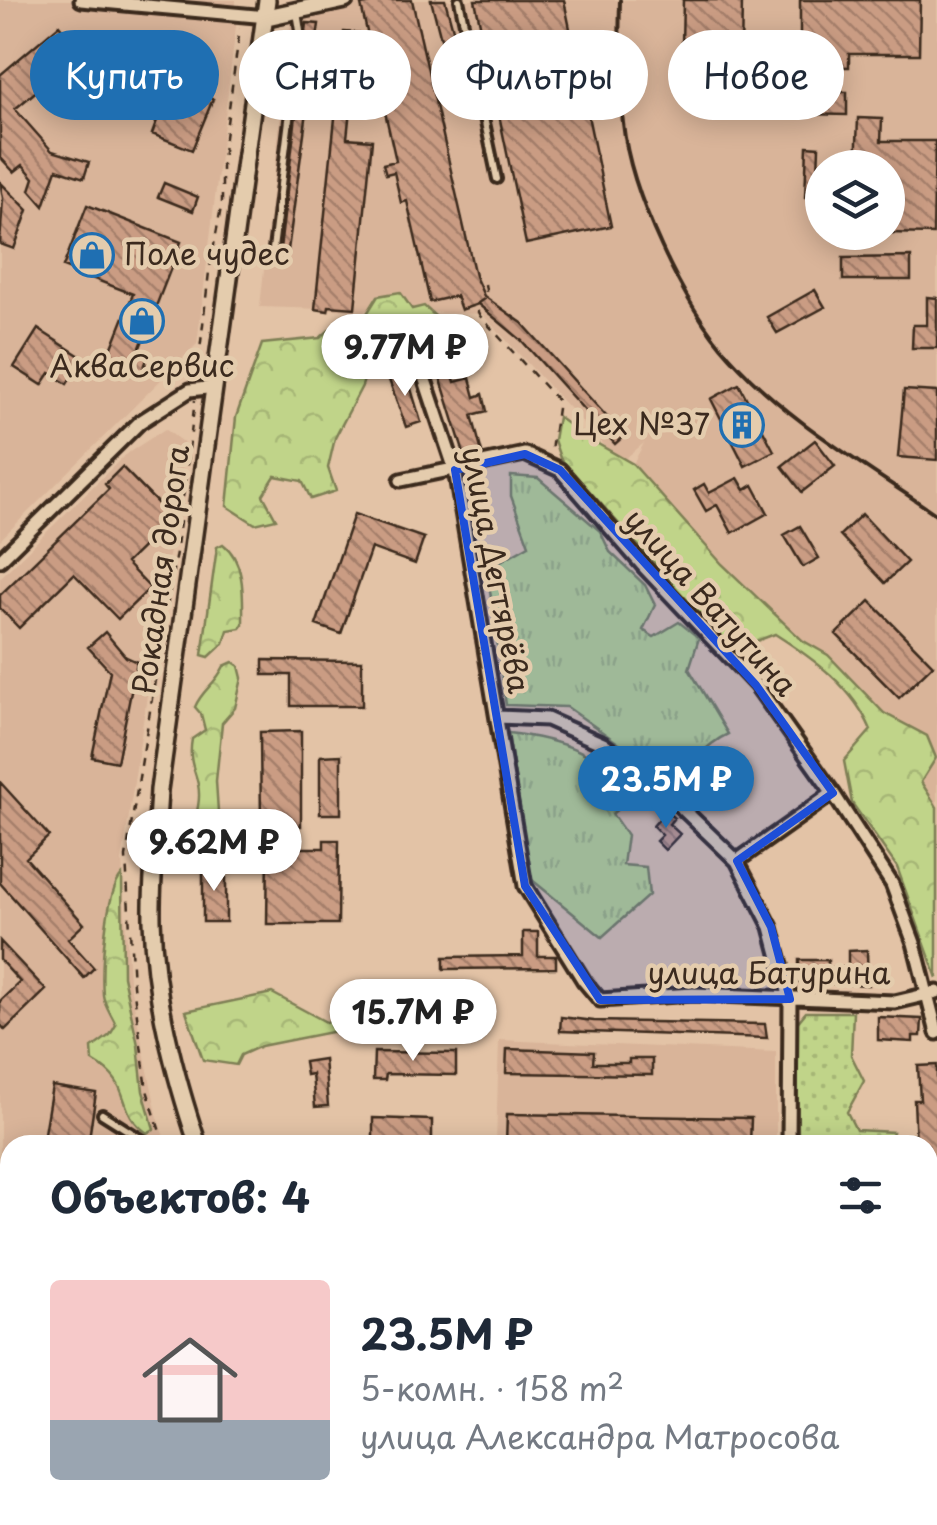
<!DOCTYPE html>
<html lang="ru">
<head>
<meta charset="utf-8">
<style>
  body { margin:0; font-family:"Playpen Sans",sans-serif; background:#f2f2f3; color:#1f2937; height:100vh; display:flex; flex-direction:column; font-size:38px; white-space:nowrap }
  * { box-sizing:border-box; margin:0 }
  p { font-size:32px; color:#747a83 }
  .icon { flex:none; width:55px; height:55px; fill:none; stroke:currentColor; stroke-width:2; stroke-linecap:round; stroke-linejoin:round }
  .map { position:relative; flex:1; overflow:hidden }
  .side { position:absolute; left:0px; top:1135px; width:938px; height:390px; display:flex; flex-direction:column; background:#fff; border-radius:30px 30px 0 0; box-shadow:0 5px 25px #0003 }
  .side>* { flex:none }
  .hud { position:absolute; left:30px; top:30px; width:878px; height:90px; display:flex; gap:20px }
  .controls { position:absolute; left:805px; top:150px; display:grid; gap:20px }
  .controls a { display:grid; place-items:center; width:100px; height:100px; border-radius:50%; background:#fff; box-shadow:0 5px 25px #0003; font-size:50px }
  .price { position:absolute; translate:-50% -85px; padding:0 22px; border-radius:35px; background:#fff; color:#222; font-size:32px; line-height:65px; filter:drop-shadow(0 2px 5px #0008) }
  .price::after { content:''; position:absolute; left:50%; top:60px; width:30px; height:22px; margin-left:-15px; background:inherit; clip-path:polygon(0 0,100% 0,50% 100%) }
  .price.on { background:#1f6fb2; color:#fff }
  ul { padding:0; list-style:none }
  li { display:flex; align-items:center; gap:30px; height:250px; padding:0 50px }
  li+li { border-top:2px solid #e0e1e3 }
  li span { display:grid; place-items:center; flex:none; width:280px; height:200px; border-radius:10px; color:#555 }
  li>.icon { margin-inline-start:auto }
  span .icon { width:120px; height:120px; fill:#fffc; stroke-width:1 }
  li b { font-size:42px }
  h2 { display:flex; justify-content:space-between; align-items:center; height:120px; padding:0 50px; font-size:42px }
  .chip { padding:0 35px; border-radius:45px; background:#fff; box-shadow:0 5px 25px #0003; font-size:35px; line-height:90px }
  .chip.on { background:#1f6fb2; color:#fff }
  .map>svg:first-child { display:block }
</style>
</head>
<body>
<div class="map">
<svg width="937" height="1525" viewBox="0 0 937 1525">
  <defs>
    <pattern id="grass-tufts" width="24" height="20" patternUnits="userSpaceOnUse" patternTransform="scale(2.5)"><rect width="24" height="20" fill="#c0d489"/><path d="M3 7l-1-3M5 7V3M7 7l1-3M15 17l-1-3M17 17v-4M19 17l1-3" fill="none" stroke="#a6b676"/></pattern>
    <pattern id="forest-crowns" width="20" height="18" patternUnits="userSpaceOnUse" patternTransform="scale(2.5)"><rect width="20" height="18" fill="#c0d489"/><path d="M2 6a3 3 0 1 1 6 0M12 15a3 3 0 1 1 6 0" fill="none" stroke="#a6b676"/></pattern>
    <pattern id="garden-dots" width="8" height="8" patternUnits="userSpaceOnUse" patternTransform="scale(2.5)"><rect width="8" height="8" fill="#c0d489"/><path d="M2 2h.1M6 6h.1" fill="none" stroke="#a6b676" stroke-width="1.8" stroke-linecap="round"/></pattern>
    <pattern id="building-back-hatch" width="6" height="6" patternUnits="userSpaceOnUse" patternTransform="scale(2.5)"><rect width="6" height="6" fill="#ca9c83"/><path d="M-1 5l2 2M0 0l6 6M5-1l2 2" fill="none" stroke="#a57f6b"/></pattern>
  </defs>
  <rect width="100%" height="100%" fill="#e3c3a6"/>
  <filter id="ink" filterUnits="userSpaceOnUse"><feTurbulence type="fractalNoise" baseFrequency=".01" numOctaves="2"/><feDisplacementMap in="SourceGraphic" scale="20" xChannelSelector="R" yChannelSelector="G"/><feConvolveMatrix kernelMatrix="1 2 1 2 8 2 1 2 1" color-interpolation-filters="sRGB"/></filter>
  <g filter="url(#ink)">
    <path fill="#d9b499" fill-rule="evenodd" d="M0 0H236V26L197 344 0 540Z
      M293 0H937V807L921 782 927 736 884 713 828 655 802 640 722 564 633 464 644 443 620 463 482 314 260 307ZM822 168H888V232H822Z
      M165 429 185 444 122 861 129 981 159 1123 167 1145H10V1515H452L465 1525H0V578L125 455Z
      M499 1040 776 1052V1145H496Z
      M928 1454 937 1457V1525H795V1515H928Z
      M504 1515H780V1525H514Z"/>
    <path fill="url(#grass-tufts)" stroke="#7e7f54" stroke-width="2.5" d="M511 476 538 478 600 531 610 552 645 585 655 605 643 630 654 637 679 622 699 638 689 669 728 734C701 746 694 769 666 777L567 707 506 705 487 569 529 545 511 496Z
      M508 733C568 740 592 754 640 789L612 814 627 835 623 865 646 867 649 895 602 937 531 879Z"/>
    <path fill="url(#forest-crowns)" stroke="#7e7f54" stroke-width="2.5" d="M400 292 412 309 424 306 444 324 417 339 387 340 373 351 362 386 335 438 328 468 336 491 311 499 302 481 275 476 263 495 276 519 255 524 227 506 236 417 262 344 320 338 336 324 360 325 378 296Z
      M558 417 584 436 633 464 722 564 802 640 828 655 884 713 927 736 936 758 921 782 937 807V978L897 867 852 803 844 761 871 730C853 687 814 659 775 634L754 642 722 639 560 458 554 440Z
      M223 544C246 562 243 598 243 624L240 628 228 630 224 643 209 657 202 655 217 547Z
      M233 662 239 666 242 678 235 708 222 723 216 781 219 827 211 849 200 857C184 837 200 816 199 794 199 773 187 767 192 739L205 730 201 714 195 707C202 690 215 685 224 666Z
      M122 875 123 976 138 1045 143 1091 154 1129 147 1133C113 1108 136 1086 93 1061L92 1048 110 1035 116 1025C112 1015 104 1005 103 995 101 969 105 893 122 875Z
      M272 993 326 1022 365 1016 376 997 386 1003 417 1008 428 1024 390 1039 351 1028 261 1046 241 1055 236 1065 203 1060 186 1011Z"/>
    <path fill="url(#garden-dots)" stroke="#7e7f54" stroke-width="2.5" d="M806 1012H853L851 1055 864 1081 847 1112 856 1130 893 1132 889 1145H798L797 1023Z"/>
    <path fill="url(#building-back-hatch)" stroke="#3b2a1e" stroke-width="2.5" d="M384 0H412L475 276 484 296 522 323 624 436 615 444 521 340 478 304 461 310 456 296 430 302 407 201 401 203 394 172 386 174 383 164 396 161 361 5Z
      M431 0H445L461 59 447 62Z
      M475 0H564L611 226 526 244Z
      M683 0H742L740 114 708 113V45H682Z
      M800 0H920L919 54H849V67H800Z
      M307 23 319 24 288 250 280 249Z
      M59 25 82 53 15 109 52 151 89 162 84 178 57 169 44 206 30 190 34 178 23 165 14 172 0 157V75Z
      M344 32 358 33 347 138 372 140 355 308 329 306 328 311 315 309Z
      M105 48 126 56 101 118 80 110Z
      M179 86 213 99 192 150 152 134 159 115 166 118Z
      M759 90 847 92V115L759 113Z
      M858 118 882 119 881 141H935L933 234 888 233V168H856Z
      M807 146 819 147 817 197H805Z
      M0 182 28 210 14 249 0 244 3 198Z
      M164 183 198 197 193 211 158 197Z
      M87 205 181 242 139 350 149 354 140 378 105 365 133 294 63 267Z
      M911 257V280H843V258Z
      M815 290 825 307 777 333 767 317Z
      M927 297 937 298V348H912L913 325H927Z
      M38 329 83 358 67 384 50 373 42 385 14 367Z
      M439 338 441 344 449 341 456 360 449 363 455 382 470 378 475 397 483 394 487 411 472 415 482 453 465 457 429 341Z
      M406 372 421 422 406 427 388 377Z
      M739 384 774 451 745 466 711 399Z
      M904 390 937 392V460L898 457Z
      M815 440 835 466 802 492 782 466Z
      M122 467 172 518 126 563 150 588 118 619 74 574 19 628 0 608V595L109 489 105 484Z
      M738 478 745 490 753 485 768 513 732 533 717 505 706 511 694 490 704 484 709 493Z
      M354 514 424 538 415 564 371 548 341 634 316 625Z
      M862 514 907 562 885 583 840 535Z
      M800 526 819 558 803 567 784 535Z
      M870 601 933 665 899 698 836 634Z
      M105 632 126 657 137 662 117 762 92 757 110 671 88 647Z
      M263 660 362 661V706H291V675H263Z
      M301 731V826H261L260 732Z
      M341 755V814H320V756Z
      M0 782 49 836 26 858 84 924 68 939 94 968 84 978 0 883Z
      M666 811 674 818 669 824 680 834 665 850 656 841 662 835 653 826Z
      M324 840H339L338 924H267L268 848H324Z
      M203 867H226V922H203Z
      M523 932H538V956H556V968L444 969V957L523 956Z
      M0 941 46 990 5 1030 0 1024V1001L20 982 0 960Z
      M867 950 868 985 799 982V960H828V968L848 967V951Z
      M561 1017 594 1021 765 1024 767 1038 560 1031Z
      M878 1017 922 1019 921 1036H913V1042L878 1040Z
      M507 1049 594 1052 593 1063H629V1059H652V1075L506 1073Z
      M374 1052 456 1053V1075L386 1074 385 1080H373Z
      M324 1059 328 1106 315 1107 312 1074 306 1075 304 1062Z
      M937 1065V1178H928V1145H916L914 1100H920L918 1066Z
      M52 1086 96 1093 88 1145H42Z
      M507 1114 751 1118 750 1145H506Z
      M373 1118 432 1120V1145H373Z"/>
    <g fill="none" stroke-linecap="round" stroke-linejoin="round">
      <g stroke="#3b2a1e" stroke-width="14">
        <path id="lane" d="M459 0 497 179
          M272 257 300 31 297 12
          M102 1114 151 1145"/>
      </g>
      <g stroke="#3b2a1e" stroke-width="19">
        <path id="street" d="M81 0 267 17
          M421 368 455 470 525 886 584 981 600 1000 693 994 895 1002 937 992
          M401 480 525 454 560 470 645 568 756 685 833 793 892 884 914 943 937 1033
          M0 560 140 422 190 390 215 387
          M498 717 547 719 603 744 659 786 737 861 771 927 790 999 789 1145
          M737 861 833 793
          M928 1422 937 1418
          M786 1515 787 1525"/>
      </g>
      <g stroke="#3b2a1e" stroke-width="22">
        <path id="secondary" d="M267 17 345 0
          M198 1145C174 1073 154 997 152 920 151 877 157 833 159 790L267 0
          M486 1515 497 1525"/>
      </g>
      <path stroke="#3b2a1e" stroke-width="2.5" stroke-dasharray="8 8" stroke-linecap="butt" d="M485 284 487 297 478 303 477 310 480 316 558 401 551 451
        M197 377 209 272 222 202V159L240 28
        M164 1145 147 1090 133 985 126 857 177 546 195 400
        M441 1515 453 1525"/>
      <use href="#lane" stroke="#e4ccad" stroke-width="6"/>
      <use href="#street" stroke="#e4ccad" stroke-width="11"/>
      <use href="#secondary" stroke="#e4ccad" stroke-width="15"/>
      <path stroke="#3b2a1e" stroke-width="4" d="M620 0C619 41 618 82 623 123 630 192 683 306 730 357 787 421 867 466 937 515"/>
    </g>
  </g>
  <path fill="#1d4ed8" fill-opacity="0.2" stroke="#1d4ed8" stroke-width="8" stroke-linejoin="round" d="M525 454 560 470 756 685 833 793 737 861 771 927 790 999 600 1000 525 886 455 470Z"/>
  <defs>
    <g id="shop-ring" transform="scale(2.25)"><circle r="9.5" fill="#e4ccad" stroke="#1f6fb2" stroke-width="1.5"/><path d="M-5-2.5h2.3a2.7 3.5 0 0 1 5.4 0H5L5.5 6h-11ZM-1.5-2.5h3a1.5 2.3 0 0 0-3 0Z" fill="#1f6fb2"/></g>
    <g id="building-ring" transform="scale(2.25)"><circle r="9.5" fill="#e4ccad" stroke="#1f6fb2" stroke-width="1.5"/><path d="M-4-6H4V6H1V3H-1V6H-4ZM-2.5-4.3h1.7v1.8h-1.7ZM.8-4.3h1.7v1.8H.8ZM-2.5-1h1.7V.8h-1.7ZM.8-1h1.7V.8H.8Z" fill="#1f6fb2"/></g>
  </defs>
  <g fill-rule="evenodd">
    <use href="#shop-ring" x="92" y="255"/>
    <use href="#shop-ring" x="142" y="321"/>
    <use href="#building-ring" x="742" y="425"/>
  </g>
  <g text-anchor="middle" stroke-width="9" stroke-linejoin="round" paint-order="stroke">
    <g font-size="30" fill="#3b2a1e" stroke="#e4ccad" text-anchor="start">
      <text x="124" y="265">Поле чудес</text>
      <text x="142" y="377" text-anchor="middle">АкваСервис</text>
      <text x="710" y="435" text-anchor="end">Цех №37</text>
    </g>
    <g font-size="30" fill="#3b2a1e" stroke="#e4ccad">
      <text transform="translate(162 570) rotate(-82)" y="10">Рокадная дорога</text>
      <text transform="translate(495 570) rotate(79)" y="10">улица Дегтярёва</text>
      <text transform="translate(710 603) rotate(48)" y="10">улица Ватутина</text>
      <text x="769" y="984">улица Батурина</text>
    </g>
  </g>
</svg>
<div class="controls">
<a><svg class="icon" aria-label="layers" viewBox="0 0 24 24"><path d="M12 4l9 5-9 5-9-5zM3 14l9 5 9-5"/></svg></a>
</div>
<b class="price" style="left:405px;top:399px">9.77M ₽</b>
<b class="price on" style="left:666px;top:831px">23.5M ₽</b>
<b class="price" style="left:214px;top:894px">9.62M ₽</b>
<b class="price" style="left:413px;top:1064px">15.7M ₽</b>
<div class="hud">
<a class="chip on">Купить</a>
<a class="chip">Снять</a>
<a class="chip">Фильтры</a>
<a class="chip">Новое</a>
</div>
<section class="side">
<h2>Объектов: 4<svg class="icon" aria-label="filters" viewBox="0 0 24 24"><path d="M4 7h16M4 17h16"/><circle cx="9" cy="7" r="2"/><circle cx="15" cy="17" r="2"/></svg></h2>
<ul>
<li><span style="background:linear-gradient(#f6c9c9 70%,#9aa5b1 0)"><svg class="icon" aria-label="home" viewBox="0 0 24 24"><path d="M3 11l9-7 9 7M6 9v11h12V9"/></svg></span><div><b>23.5M ₽</b><p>5-комн. · 158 m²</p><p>улица Александра Матросова</p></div></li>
</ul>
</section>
</div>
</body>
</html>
